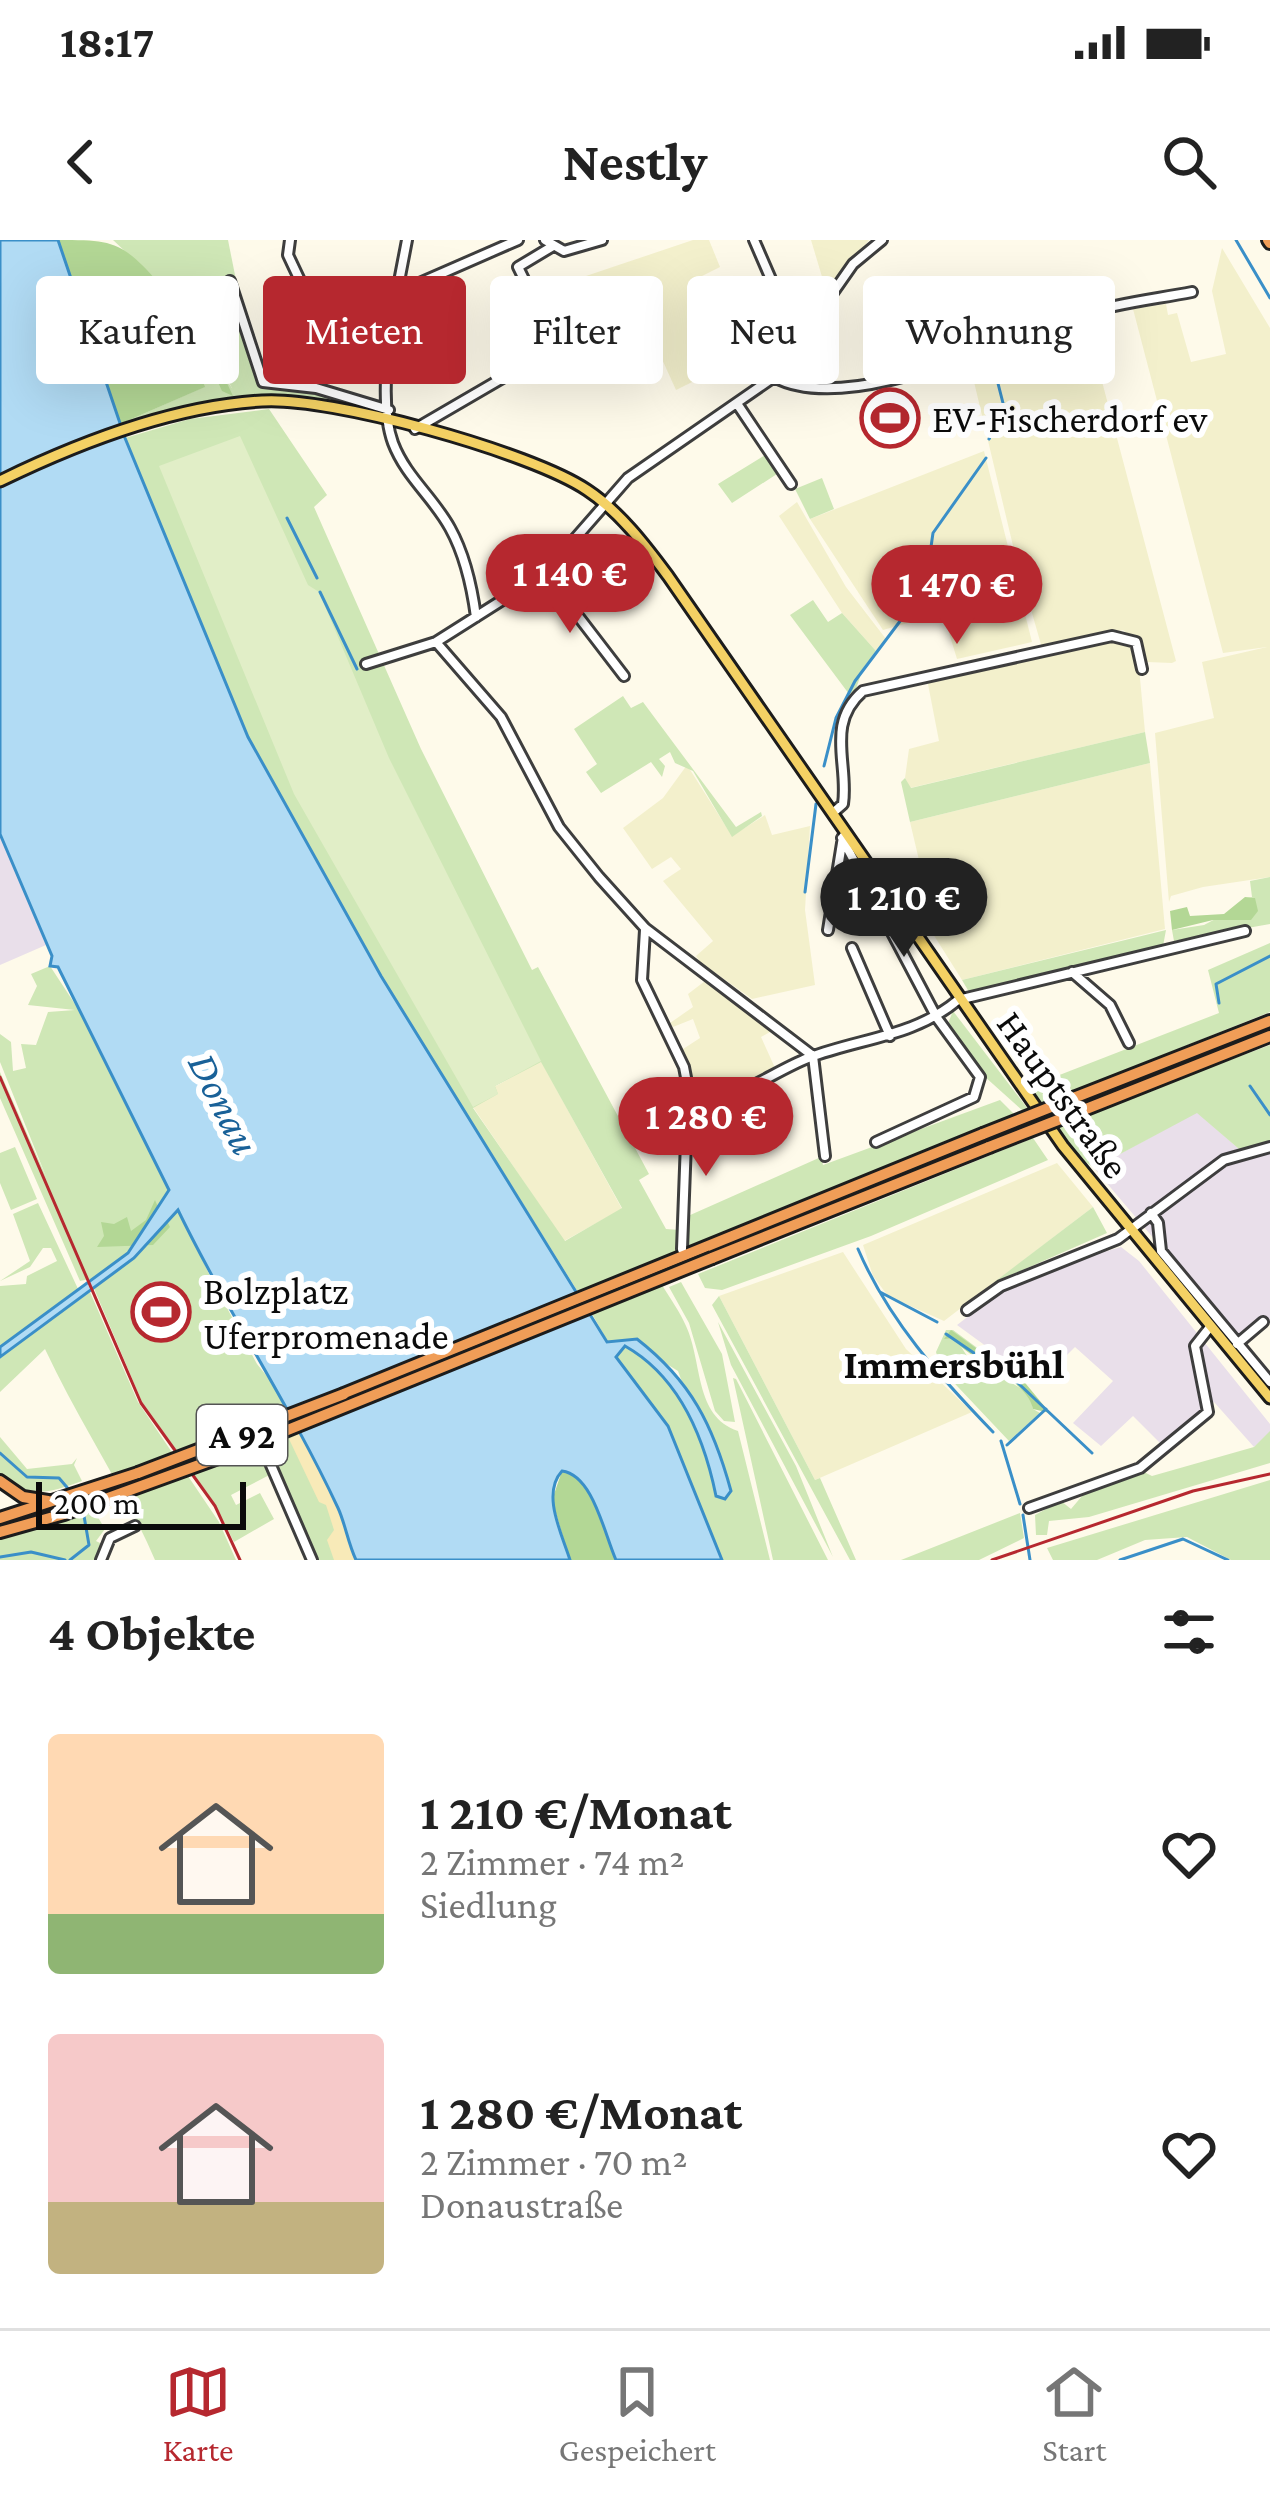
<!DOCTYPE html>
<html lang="de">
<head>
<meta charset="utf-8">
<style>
  body { margin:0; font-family:"Crimson Pro",serif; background:#f2f2f2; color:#222; height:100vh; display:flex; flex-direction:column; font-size:45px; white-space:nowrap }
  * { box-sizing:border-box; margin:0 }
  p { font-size:39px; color:#767676 }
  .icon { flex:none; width:66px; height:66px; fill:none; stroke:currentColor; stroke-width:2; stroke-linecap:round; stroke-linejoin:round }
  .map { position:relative; height:1320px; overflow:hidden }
  .details { display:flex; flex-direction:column; background:#fff; flex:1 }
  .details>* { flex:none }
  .hud { position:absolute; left:36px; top:36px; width:1200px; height:108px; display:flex; gap:24px }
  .scale { position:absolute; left:36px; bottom:30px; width:210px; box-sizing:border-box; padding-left:12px; border:6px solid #0b0b0b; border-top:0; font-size:33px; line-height:42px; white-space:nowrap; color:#0b0b0b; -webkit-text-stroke:9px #fff; paint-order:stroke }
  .price { position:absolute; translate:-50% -102px; padding:0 27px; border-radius:42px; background:#b6282f; color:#fff; font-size:39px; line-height:78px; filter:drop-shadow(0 3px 6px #0008) }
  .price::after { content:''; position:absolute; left:50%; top:72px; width:36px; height:27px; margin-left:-18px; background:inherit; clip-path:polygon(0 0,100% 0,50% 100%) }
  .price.active { background:#222; color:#fff }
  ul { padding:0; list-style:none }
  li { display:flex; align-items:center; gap:36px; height:300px; padding:0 48px }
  li span { display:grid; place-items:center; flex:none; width:336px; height:240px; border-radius:12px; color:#555 }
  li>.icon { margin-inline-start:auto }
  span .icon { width:144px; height:144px; fill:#fffc; stroke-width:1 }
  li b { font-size:51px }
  h2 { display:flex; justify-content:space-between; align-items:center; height:144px; padding:0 48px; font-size:51px }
  .tag { padding:0 42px; border-radius:12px; background:#fff; box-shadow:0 12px 48px #0002; font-size:42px; line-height:108px }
  .tag.active { background:#b6282f; color:#fff }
  .status { display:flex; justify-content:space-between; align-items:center; height:84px; padding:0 60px; background:#fff; direction:ltr }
  .status svg { height:33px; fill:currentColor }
  header { display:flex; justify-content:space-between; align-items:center; height:156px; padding:0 48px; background:#fff; font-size:54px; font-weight:700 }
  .tab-bar { display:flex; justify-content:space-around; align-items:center; height:168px; border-top:3px solid #e0e0e0; background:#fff; font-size:33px; color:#767676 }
  .tab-bar a { display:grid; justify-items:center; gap:6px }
  .tab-bar .active { color:#b6282f }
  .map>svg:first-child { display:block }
</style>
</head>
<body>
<div class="status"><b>18:17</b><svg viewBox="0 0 49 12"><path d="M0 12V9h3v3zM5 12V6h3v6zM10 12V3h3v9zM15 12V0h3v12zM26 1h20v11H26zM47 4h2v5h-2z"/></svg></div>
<header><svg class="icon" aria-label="back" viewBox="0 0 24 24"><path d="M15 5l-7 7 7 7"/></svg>Nestly<svg class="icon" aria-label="search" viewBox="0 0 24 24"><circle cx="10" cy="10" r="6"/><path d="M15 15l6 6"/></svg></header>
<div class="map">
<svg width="1270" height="1320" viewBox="0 0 1270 1320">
  <rect width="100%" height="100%" fill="#fefaea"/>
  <path fill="#e9dfea" d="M0 594 46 705 0 725Z
    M1197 872 1239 909 1270 903V1083L1263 1076 1237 1097 1094 928Z
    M1121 1007 1139 1021 1270 1184V1195L1254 1207 1214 1162 1160 1203 1133 1176 1101 1206 1073 1183 1113 1141 1075 1107 1038 1144 957 1085 1000 1052 1055 1026Z"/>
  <path fill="#f3f0cc" d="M693 0H709L720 27 696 39 694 48 706 82 720 101 745 99 780 84 783 97 676 150 661 117 640 129 609 79 599 78 583 37Z
    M811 0H869L797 92 785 68 826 50Z
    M1222 8 1270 88V637L1203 647 1171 656 1169 662 1155 493 1214 478 1202 422 1267 407 1223 413 1133 69 1166 64 1168 75 1177 73 1191 122 1226 114 1212 51Z
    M1086 81 1176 421 1172 423 1147 422 1140 404 1123 390 1042 408 1014 310 970 125Z
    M984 211 1032 402 957 419 943 373 883 390 810 279Z
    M797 262 846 347 886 399 876 411 842 373 779 276Z
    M1117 396 1134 406 1138 417 1145 492 910 548 905 538 909 509 939 501 927 439Z
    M1150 523 1165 689 962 740 913 662 927 654 910 582Z
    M687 525 732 596 765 575 772 595 810 586 805 670 815 745 752 759 700 722 696 716 713 701 663 641 681 629 671 617 652 629 623 588 663 558Z
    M709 738 777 788 761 797 776 830 729 851 701 856 689 842 680 811 700 798 693 779 673 787 670 783 693 767 688 754Z
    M541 821 622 969 564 1001 473 867 498 854 494 847Z
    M1057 923 1093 967 944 1081 888 1056 873 1036 863 1005Z
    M843 1012 906 1109 972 1172 815 1240 719 1056Z"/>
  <path fill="#cfe7b6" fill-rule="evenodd" d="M113 0H228L236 40 230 44 258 146 343 158 379 171C269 144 226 157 120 184L204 147 193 115 202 106 232 148 219 125 220 111 109 79 99 62 159 43Z
    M269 169 327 255 314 267 421 509 532 730 538 727 649 934 639 940 666 989 680 990 676 1012 578 1052 381 736 248 497 125 198 190 179ZM541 822 622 968 565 1001 473 868 498 854 495 846Z
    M767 214 780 232 732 263 718 244Z
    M822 238 834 269 810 279 795 249Z
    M813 360 828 382 842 373 876 411 863 428 855 452 849 454 790 375Z
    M623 456 631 468 643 462 736 587 761 572 762 576 732 597 693 531 675 523 670 512 659 519 665 526 662 537 651 522 601 553 586 532 597 524 574 489Z
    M1145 492 1150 523 910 582 901 542 905 538 911 548Z
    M1270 637V684L1174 701 1172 690 1204 685 1255 658 1245 657H1252L1250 641Z
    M1166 690 1163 706 969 752 962 740Z
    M1270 703V772L1038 865 1026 848 1219 773 1208 730Z
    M50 726 92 790 211 1038 257 1124 279 1151 342 1275 356 1320H308L314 1316 279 1230 231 1255 236 1265 260 1253 274 1279 234 1302 213 1261 142 1162 90 1039 80 1041 0 858V832L47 939 0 822V794L11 802 13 831 26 828 21 804 36 805 48 772 75 770 28 765 37 746 31 734Z
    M953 771 1028 869 1023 871 974 827 947 786Z
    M1270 805V903L1239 909 1197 873 1094 928 1078 917 1054 886Z
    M1000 860 1015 875 687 1007 688 976 821 917 823 925Z
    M1033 898 1048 920 871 996 722 1050 705 1048 698 1034Z
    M15 907 37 959 11 970 0 943V913Z
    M38 963 79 1051 0 1107V1046L26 1044 27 1036 57 1021 51 1008H43L30 1027 0 1041 30 1021 13 974Z
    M1093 967 1107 993 993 1043Z
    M681 1042 722 1114 735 1182 724 1181 715 1171 689 1083 669 1047Z
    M662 1045C670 1058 680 1072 686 1086 703 1123 694 1176 738 1191L770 1320H722L668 1186 616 1117 626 1105C681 1143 703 1192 716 1255L725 1259 678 1131 626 1099 608 1102 591 1072Z
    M90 1052 138 1162 219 1282 236 1320H155C123 1246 79 1182 45 1109L0 1152V1117Z
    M719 1056 815 1240 820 1238 856 1320H850L712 1065Z
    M718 1082 796 1226 833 1317 731 1125Z
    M946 1090H953L1003 1127 951 1091 967 1116 1030 1154 1033 1169 1040 1173 1009 1201 941 1129 936 1112Z
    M733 1138 736 1139 828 1320H773Z
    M1270 1191V1223L1089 1277 1049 1281 1047 1295H1036L1035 1275 1061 1261 1071 1269 1088 1249 1142 1231 1152 1236 1254 1207Z
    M0 1197 27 1229 72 1224 77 1218 74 1225 82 1241C48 1253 29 1260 0 1234Z
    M1270 1240V1320H1231L1187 1297 1145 1300 1097 1320H1053L1047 1308Z
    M93 1269 105 1289 96 1301 102 1304 96 1320H0V1297Z
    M1020 1273 1024 1298 979 1320H901Z"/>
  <path fill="#b3d795" d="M58 0C114 0 121 1 159 43L100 61 108 79 176 61 220 111 219 126 233 156 222 151 202 107 193 115 205 147 120 184Z
    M1245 657 1255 658 1258 671 1251 680H1213L1172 690 1170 671 1187 667 1190 676 1224 674Z
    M155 960 158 967 149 981H167L170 987 153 1005 97 1007 104 996 101 982 114 984 127 977 131 991 146 980Z
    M951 1090 1026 1144 1050 1173 1033 1169C1026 1137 974 1125 953 1098L944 1099Z
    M562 1231C593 1235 604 1293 616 1320H570L552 1260Z"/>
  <path fill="#f8eab8" d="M300 1193 342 1275 356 1320H334L327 1300 334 1290 326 1265 319 1262 289 1199Z"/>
  <path fill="#e1eec7" d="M240 196 308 345 319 352 389 518 541 821 495 846 498 854 473 867 294 554 159 226Z"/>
  <path fill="#b1dbf4" stroke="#3a8fc8" stroke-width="3" d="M0 0H58L125 198 248 497 381 736 607 1102 637 1099C691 1141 713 1185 731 1251L725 1259 716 1256C704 1197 680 1137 625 1106L616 1117 668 1186 722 1320H616C604 1293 593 1235 562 1231 541 1254 562 1294 570 1320H356C348 1303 345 1283 338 1268 290 1165 227 1072 178 970L134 1018 0 1117V1107L128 1013 169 950 58 727 50 726 52 716 0 594Z"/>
  <path fill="#fefaea" d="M584 1050 598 1072 343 1175 294 1195 282 1172Z"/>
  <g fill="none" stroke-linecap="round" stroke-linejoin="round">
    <path stroke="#3a8fc8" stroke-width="3" d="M1236 0 1270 58
      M989 199 1004 167 991 116
      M287 278 317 338
      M320 352 357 429
      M824 526 836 478 855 441 925 348 933 293 986 218
      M805 652 816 564
      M1219 763 1216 744 1270 716
      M1250 846 1270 875
      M858 1009C889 1081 939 1136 993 1192
      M880 1052 937 1082
      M946 1094 1018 1143 1092 1213
      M1001 1201 1020 1264
      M1007 1205 1046 1169
      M0 1213 27 1237 59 1238 71 1252
      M1023 1275 1030 1320
      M0 1317 31 1312 65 1320
      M70 1320 89 1305 83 1270
      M1120 1320 1183 1299 1228 1320"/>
    <g stroke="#3e3e3e" stroke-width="14">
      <path id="minor" d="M290 0 288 15 312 66
        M407 0C397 54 374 151 393 203 406 237 433 257 450 288 465 315 472 347 476 377
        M545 0 564 11 602 0
        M754 0 800 106
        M230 41 263 142 316 148 389 170
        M399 52 518 0
        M774 137C850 178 1008 97 1083 74 1118 63 1156 59 1192 52
        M738 165 791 244
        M415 189 506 136 542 123 535 106 552 96 518 27 553 6
        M545 333 624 436
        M436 402 501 477 559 587 599 637 645 688 813 816 825 916
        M366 424 436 402 545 333 628 238 774 137 853 24 882 0
        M835 571 843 564C849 524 825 484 863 451L1112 396 1136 402 1142 429
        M842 598 937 778 980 837 974 857 876 902
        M645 690 642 740 684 827 688 848 682 1009
        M828 690 843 597
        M852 708 890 796
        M1072 732 1110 765 1129 803
        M687 870C699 858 706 862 722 858 751 850 780 829 808 818 860 798 914 797 958 760L1245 691
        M1151 973 1158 983 1161 1011 1270 1142
        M967 1070 1001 1046 1118 999 1224 920 1270 907
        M1237 1104 1263 1082
        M270 1223 312 1320
        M1029 1268 1140 1228 1208 1172 1195 1106 1210 1087
        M101 1320 110 1298 135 1286"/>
    </g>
    <g stroke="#1c1c1c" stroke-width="15">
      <path id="major" d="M0 241C80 202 173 166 262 161 329 156 531 212 587 250 619 271 645 305 668 336L1063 906 1270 1158"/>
    </g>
    <g stroke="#1c1c1c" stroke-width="16">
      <path id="highway" d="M1268 0 1270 3
        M1076 857 1270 781
        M1081 871 1270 796
        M712 1018 989 907
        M344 1154 983 894
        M0 1241 23 1257 48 1261
        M0 1278 138 1233
        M0 1292 64 1274"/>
    </g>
    <use href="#minor" stroke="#fff" stroke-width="8"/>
    <use href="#major" stroke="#f4d164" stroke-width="9"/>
    <use href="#highway" stroke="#f09d57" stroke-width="10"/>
    <path stroke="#b6282f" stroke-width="3" d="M0 837 141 1163 215 1266 240 1320
      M992 1320 1193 1251 1270 1234"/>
    <g stroke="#1c1c1c" stroke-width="16" stroke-linecap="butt">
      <path id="highway-bridge" d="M983 894 1076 857
        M989 907 1081 871
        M138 1233 344 1154
        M64 1274 221 1217 712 1018"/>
    </g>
    <use href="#highway-bridge" stroke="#f09d57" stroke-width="10"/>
  </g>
  <defs>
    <g id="stadium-ring" transform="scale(3)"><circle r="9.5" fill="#fff" stroke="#b6282f" stroke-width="1.5"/><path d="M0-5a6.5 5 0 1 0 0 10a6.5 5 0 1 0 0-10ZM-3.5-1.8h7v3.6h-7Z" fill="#b6282f"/></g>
  </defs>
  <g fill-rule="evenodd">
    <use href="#stadium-ring" x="890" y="178"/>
    <use href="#stadium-ring" x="161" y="1072"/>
  </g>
  <g text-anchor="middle" stroke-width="12" stroke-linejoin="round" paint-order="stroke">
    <rect fill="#fff" stroke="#545454" stroke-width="3" x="197" y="1165" width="90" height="60" rx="9"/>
    <g font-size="36" font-weight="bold" fill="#0b0b0b">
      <text x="242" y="1208">A 92</text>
    </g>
    <g font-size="39" fill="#0b0b0b" stroke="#fff" text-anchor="start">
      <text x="932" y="192">EV-Fischerdorf ev</text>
      <text x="203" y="1064">Bolzplatz<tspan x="203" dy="45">Uferpromenade</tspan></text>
    </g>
    <g font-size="39" fill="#0b0b0b" stroke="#fff">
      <text transform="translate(1064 854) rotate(54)" y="14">Hauptstraße</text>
    </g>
    <g font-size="42" font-style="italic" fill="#196198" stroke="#fff">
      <text transform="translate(225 863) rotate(63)" y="15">Donau</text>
    </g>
    <g font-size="42" font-weight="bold" fill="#0b0b0b" stroke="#fff">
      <text x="954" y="1138">Immersbühl</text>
    </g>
  </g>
</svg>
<div class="scale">200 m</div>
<b class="price" style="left:570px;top:396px">1 140 €</b>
<b class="price" style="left:957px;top:407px">1 470 €</b>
<b class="price active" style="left:904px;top:720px">1 210 €</b>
<b class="price" style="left:706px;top:939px">1 280 €</b>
<div class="hud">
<a class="tag">Kaufen</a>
<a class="tag active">Mieten</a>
<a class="tag">Filter</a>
<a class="tag">Neu</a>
<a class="tag">Wohnung</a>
</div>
</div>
<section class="details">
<h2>4 Objekte<svg class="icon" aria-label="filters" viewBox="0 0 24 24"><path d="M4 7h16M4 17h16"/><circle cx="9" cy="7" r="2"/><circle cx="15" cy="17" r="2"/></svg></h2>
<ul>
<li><span style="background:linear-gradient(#ffd9b3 75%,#8fb573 0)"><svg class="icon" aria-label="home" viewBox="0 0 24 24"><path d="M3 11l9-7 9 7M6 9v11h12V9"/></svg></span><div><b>1 210 €/Monat</b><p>2 Zimmer · 74 m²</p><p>Siedlung</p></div><svg class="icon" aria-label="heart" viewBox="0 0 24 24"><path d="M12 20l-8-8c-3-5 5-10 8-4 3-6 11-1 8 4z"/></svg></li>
<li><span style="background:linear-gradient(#f6c9c9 70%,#c2b280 0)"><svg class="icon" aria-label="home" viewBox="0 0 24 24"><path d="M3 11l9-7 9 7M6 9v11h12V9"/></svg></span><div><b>1 280 €/Monat</b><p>2 Zimmer · 70 m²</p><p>Donaustraße</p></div><svg class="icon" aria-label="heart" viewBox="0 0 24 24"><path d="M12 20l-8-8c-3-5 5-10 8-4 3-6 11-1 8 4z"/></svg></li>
</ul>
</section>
<nav class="tab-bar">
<a class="active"><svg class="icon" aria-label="map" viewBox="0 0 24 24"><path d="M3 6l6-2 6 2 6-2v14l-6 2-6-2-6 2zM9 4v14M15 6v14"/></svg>Karte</a>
<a><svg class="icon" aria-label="saved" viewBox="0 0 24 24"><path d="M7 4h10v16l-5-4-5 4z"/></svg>Gespeichert</a>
<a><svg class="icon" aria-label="home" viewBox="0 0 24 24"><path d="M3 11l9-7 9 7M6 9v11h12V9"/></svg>Start</a>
</nav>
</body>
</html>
